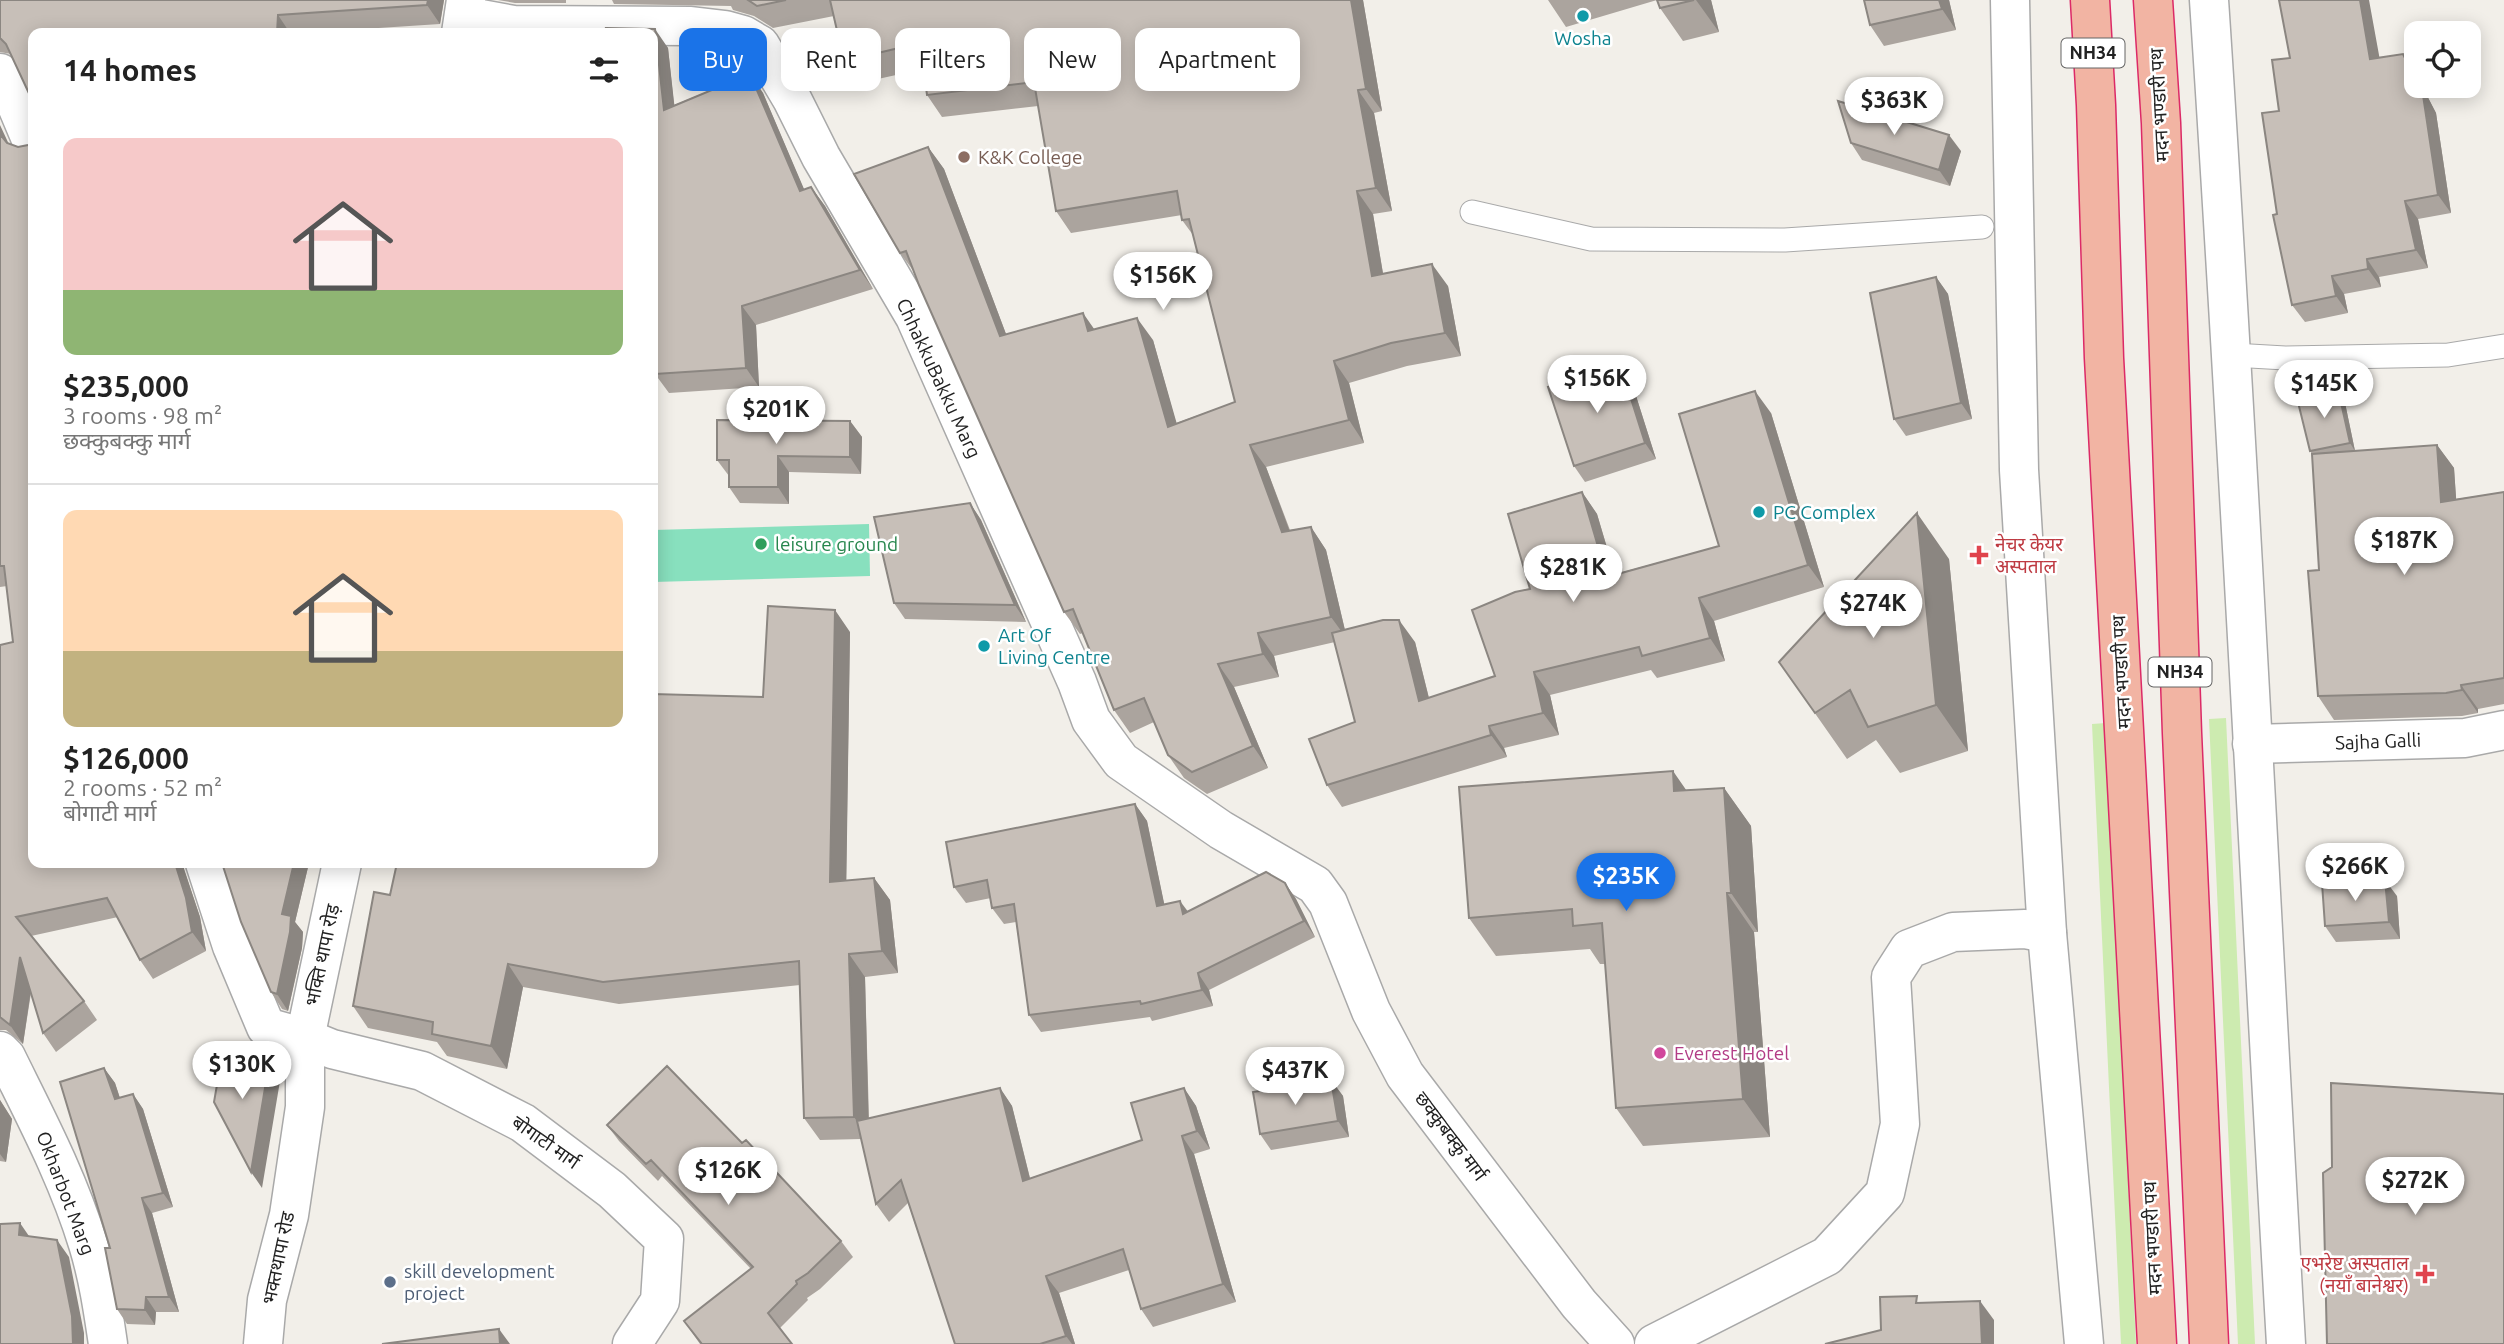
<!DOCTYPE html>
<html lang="en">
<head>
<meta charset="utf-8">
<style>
  body { margin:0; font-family:Ubuntu,"Noto Sans Devanagari",sans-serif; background:#f2f2f2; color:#222; height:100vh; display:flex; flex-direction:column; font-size:26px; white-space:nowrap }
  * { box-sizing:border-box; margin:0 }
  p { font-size:23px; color:#767676 }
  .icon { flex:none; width:38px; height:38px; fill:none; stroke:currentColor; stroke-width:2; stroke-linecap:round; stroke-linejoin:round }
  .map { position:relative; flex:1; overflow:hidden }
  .sheet { position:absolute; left:28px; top:28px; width:630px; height:840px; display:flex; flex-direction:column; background:#fff; border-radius:14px; box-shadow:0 4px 18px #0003 }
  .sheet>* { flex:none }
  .hud { position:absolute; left:679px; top:28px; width:665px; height:63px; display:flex; gap:14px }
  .fabs { position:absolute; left:2404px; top:21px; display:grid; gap:14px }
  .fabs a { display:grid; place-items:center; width:77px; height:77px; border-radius:14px; background:#fff; box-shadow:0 4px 18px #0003; font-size:35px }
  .price { position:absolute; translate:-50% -60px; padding:0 16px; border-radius:24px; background:#fff; color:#222; font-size:23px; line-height:46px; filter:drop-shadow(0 2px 4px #0008) }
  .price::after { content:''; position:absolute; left:50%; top:42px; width:21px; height:16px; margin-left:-10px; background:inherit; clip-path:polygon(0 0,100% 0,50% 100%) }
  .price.selected { background:#1a73e8; color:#fff }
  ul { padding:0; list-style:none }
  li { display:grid; align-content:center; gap:14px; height:371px; padding:0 35px }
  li+li { border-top:2px solid #e0e0e0 }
  li span { display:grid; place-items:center; height:217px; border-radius:14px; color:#555 }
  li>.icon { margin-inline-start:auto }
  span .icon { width:126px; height:126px; fill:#fffc; stroke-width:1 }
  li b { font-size:30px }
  h2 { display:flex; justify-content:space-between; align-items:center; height:84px; padding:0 35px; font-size:30px }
  .chip { padding:0 24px; border-radius:14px; background:#fff; box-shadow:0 4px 18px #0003; font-size:24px; line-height:63px }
  .chip.selected { background:#1a73e8; color:#fff }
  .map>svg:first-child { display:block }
</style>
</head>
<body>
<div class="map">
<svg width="2504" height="1344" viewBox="0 0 2504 1344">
  <rect width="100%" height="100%" fill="#f2efe9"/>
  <path fill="#cdebb0" d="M2226 718 2255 1344H2238L2209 719Z
    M2106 723 2136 1344H2121L2092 724Z"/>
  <path fill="#88e0be" d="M869 524 870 576 653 582V530Z"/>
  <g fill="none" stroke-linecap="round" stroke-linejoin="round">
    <g stroke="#a9a9a9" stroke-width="25">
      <path id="service" d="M1472 212 1591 239 1785 240 1982 227
        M2233 355 2285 358 2448 355 2504 346"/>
    </g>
    <g stroke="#a9a9a9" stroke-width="41">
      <path id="minor" d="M465 16 513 25 691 26 725 30 743 35 760 45 792 99 821 157 915 317 1077 682 1091 720 1121 761 1221 830 1315 885 1328 903 1371 1011 1405 1075 1579 1304 1615 1344
        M0 73 14 99 33 144
        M2252 744 2465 738 2504 730
        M205 863 232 946 266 1027 305 1038 332 1049 422 1071 523 1123 612 1190 664 1239 660 1301 632 1344
        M0 1051 6 1057C36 1118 68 1178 88 1244 98 1276 103 1310 108 1344
        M1654 1344 1827 1256 1885 1193 1900 1124 1891 977 1909 949 1953 932 2025 929 2047 933"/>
    </g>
    <g stroke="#a9a9a9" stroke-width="41">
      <path id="tertiary" d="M2010 0 2019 470 2047 933 2084 1344
        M2209 0C2239 448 2260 896 2286 1344
        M461 33 466 0
        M263 1344 267 1300 289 1215 305 1107V1038L342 863"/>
    </g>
    <g stroke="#dc2a67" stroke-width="41">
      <path id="trunk" d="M2090 0 2096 105 2104 358 2157 1344
        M2153 0 2161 123 2182 733 2209 1344"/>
    </g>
    <use href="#service" stroke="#fff" stroke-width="23"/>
    <use href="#minor" stroke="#fff" stroke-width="38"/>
    <use href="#tertiary" stroke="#fff" stroke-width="38"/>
    <use href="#trunk" stroke="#f2b4a3" stroke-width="38"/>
  </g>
  <path fill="#aba49e" d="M0 0H444L440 24 302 33H33L11 54 0 52Z
    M498 0H566V3H515Z
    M612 0H1363L1382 111 1374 113 1392 211 1373 214 1383 273 1448 286 1461 356 1407 366 1349 383 1364 443 1266 467 1290 530 1311 527 1326 550 1345 630 1415 642 1429 698 1495 676 1530 589 1582 492 1597 514 1615 574 1719 546 1771 413 1824 587 1714 621 1725 661 1657 678 1651 670 1550 695 1559 735 1504 748 1507 757 1342 807 1327 785 1355 722 1335 642 1274 656 1279 677 1234 687 1268 768 1207 794 1184 778 1168 755 1154 722 1130 733 1114 710 1083 633 1080 634 1064 612 915 273 900 253 928 147 944 169 1006 334 1094 330 1153 340 1176 423 1235 402 1193 235 1182 220V215L1071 233 1056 211 1038 106 942 117 927 95 923 69 860 83 844 61 834 16 773 28 754 16 733 10 731 6 614 4Z
    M1548 0H1657L1566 27Z
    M1657 0H1711L1719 32 1683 41 1660 8Z
    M1864 0H1949L1956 30 1884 46 1870 25Z
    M653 33 668 48 674 105 750 74 763 93 804 190 811 187 825 206 873 289 756 325 759 387 669 393 655 374 653 337Z
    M2290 58H2379L2417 86H2422L2436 113 2451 213 2418 219 2428 268 2379 277 2381 287 2344 294 2348 313 2305 322 2292 305 2277 214 2279 111Z
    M0 125 33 863H184V869L200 917 206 951 153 979 140 960 118 917 31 936 84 1001 97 1020 56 1052 43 1033 31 993 23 1044 6 1030H0V645L13 642 7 586 0 587Z
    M1851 143 1961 151 1950 186 1862 160Z
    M1936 277 1948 294 1972 419 1906 436 1894 419Z
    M1620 364 1631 380 1656 459 1585 482 1574 466Z
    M2338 389 2344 398 2355 451 2437 445 2454 468 2456 499 2504 492V704L2478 709V713L2462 716 2334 720 2318 696 2319 570 2312 454 2310 451Z
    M850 421 862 437 861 474 789 472V504L740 503 729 487V476L717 460Z
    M970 503 981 520 1026 622 905 619 894 603Z
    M1949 559 1968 751 1900 773 1876 740 1847 759 1779 662Z
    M850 632 846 881 874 878 890 900 898 973 865 977 869 1118 1000 1088 1012 1106 1030 1178 1142 1140 1184 1088 1196 1106 1210 1149 1194 1154 1236 1302 1153 1327 1141 1309 1129 1270 1059 1293 1075 1344H955L908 1203 889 1222 876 1204 861 1139 820 1140 804 1118 800 985 619 1004 523 987 507 1069 447 1056 437 1042 368 1028 353 1006 390 895 653 863 763 697Z
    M1724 788 1751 826 1758 932H1754L1770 1137 1643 1146 1616 1108 1605 964H1600L1590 949 1496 956 1469 918 1686 790Z
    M1135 804 1147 821 1164 904 1188 912 1285 883 1296 899 1315 937 1209 990 1213 1006 1152 1021 1150 1017 1041 1032 1029 1015 1016 922 1004 924 992 908 991 898 966 903 954 887Z
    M222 863H309L295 922 303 932 302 948 288 1011 282 1009 271 992Z
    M2397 896 2400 939 2336 942 2325 926Z
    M104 1068 115 1083 120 1098 133 1094 143 1109 173 1207 152 1213 179 1312H156L155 1325 127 1324 117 1309 110 1248Z
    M1331 1080 1343 1096 1349 1137 1271 1150 1260 1134Z
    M0 1100 12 1119 6 1162 0 1161Z
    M607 1125 742 1143 841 1241 853 1257 820 1289 807 1298 808 1300 780 1328 792 1344H700L684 1321 751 1269 662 1176 658 1181 619 1141Z"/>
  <path fill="#8b8681" d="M428 0H444L440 24 427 5Z
    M1351 0H1363L1382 111 1366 89Z
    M1696 0H1711L1719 32Z
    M1939 0H1949L1956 30 1942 9Z
    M2360 0H2369L2383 77 2370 59Z
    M278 15 290 33H277Z
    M655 29 668 48 677 129 664 110Z
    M2403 54 2417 75V82Z
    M750 74 763 93 813 210 800 191Z
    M2419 86H2422L2436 113 2451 213 2438 195Z
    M1358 90 1374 113 1392 211 1376 188Z
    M0 125 13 153 0 134Z
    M1949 135 1961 151 1950 186 1939 170Z
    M928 147 944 169 1015 358 1000 336Z
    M811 187 825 206 873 289 860 270Z
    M1357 191 1373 214 1387 298 1372 276Z
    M2405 201 2418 219 2428 268 2416 250Z
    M2367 259 2379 277 2381 287 2368 269Z
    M1432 264 1448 286 1461 356 1445 333Z
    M2332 276 2344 294 2348 313 2336 296Z
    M1936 277 1948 294 1972 419 1961 403Z
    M742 306 756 325 759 387 746 368Z
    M1083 313 1099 336 1088 331Z
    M1137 318 1153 340 1184 449 1168 427Z
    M1334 361 1349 383 1364 443 1349 420Z
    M1620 364 1631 380 1656 459 1645 443Z
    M2338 389 2344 398 2355 451 2350 443Z
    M1755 391 1771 413 1824 587 1808 565Z
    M850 421 862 437 861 474 850 457Z
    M1250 445 1266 467 1298 554 1282 532Z
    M2437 445 2454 468 2458 525 2441 502Z
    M778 456 789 472V504L778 487Z
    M1582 492 1597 514 1622 599 1607 577Z
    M970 503 981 520 1026 622 1015 605Z
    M1917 513 1949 559 1968 751 1936 705Z
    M1311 527 1326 550 1347 639 1331 617Z
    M1699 598 1714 621 1725 661 1710 638Z
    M835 610 850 632 846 905 830 882Z
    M1399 620 1415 642 1435 723 1419 701Z
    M1258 633 1274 656 1279 677 1263 654Z
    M1218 664 1234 687 1268 768 1253 746Z
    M1534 672 1550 695 1559 735 1543 713Z
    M2461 685 2478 709V713L2462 690Z
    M1489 726 1504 748 1507 757 1491 735Z
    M1673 771 1700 810 1674 791Z
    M1724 788 1751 826 1758 932 1731 893Z
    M1135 804 1147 821 1168 922 1157 906Z
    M175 863H184V869L200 917 206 951 192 932Z
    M294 863H309L295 922 303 932 302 948 288 1011 277 994 282 914Z
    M874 878 890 900 898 973 882 951Z
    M2385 880 2397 896 2400 939 2389 922Z
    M1285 883 1296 899 1315 937 1304 921Z
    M1727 893 1754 932 1770 1137 1743 1099Z
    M1180 901 1192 917 1183 914Z
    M849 954 865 977 869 1139 854 1117Z
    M20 957 33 976 23 1044 10 1025Z
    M508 964 523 987 507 1069 491 1046Z
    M1198 973 1209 990 1213 1006 1202 990Z
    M269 1064 280 1081 262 1188 251 1172Z
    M104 1068 115 1083 125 1114 115 1099Z
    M1331 1080 1343 1096 1349 1137 1338 1121Z
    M1000 1088 1012 1106 1035 1199 1023 1181Z
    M1184 1088 1196 1106 1210 1149 1197 1131Z
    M133 1094 143 1109 173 1207 163 1193Z
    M0 1100 12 1119 6 1162 0 1154Z
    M1182 1136 1194 1154 1236 1302 1223 1284Z
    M142 1198 152 1213 179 1312 169 1297Z
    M20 1223 31 1239 19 1235Z
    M57 1240 69 1257 84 1333V1344H73Z
    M1046 1276 1059 1293 1075 1344H1072L1066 1336Z
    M146 1297 156 1312 155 1325 145 1310Z
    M1980 1301 1994 1320V1344H1982Z
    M499 1329 510 1344H500Z"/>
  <path fill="#c7bfb8" stroke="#8b8681" stroke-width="2" d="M0 0H428L427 5 278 15 277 33H33V102L6 44 0 38Z
    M748 0H786L757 6Z
    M830 0H1351L1366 89 1358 90 1376 188 1357 191 1372 276 1432 264 1445 333 1391 343 1334 361 1349 420 1250 445 1282 532 1311 527 1331 617 1258 633 1263 654 1218 664 1253 746 1192 772 1168 755 1144 698 1114 710 1073 609 1064 612 919 285 906 251 900 253 854 174 928 147 1000 336 1083 313 1088 331 1137 318 1168 427 1235 402 1189 219 1182 220 1177 191 1056 211 1034 82 927 95 920 43 844 61Z
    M1657 0H1694L1660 8Z
    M1864 0H1939L1942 9 1870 25Z
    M2279 0H2360L2370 59 2403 54 2417 82V86H2419L2423 95 2438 195 2405 201 2416 250 2367 259 2368 269 2332 276 2336 296 2292 305 2273 215 2277 214 2262 113 2279 111 2272 60 2290 58Z
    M606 28 655 29 664 110 750 74 800 191 811 187 860 270 742 306 746 368 655 374 653 326V33H607Z
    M1838 101 1949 135 1939 170 1851 143Z
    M0 134 7 143 18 147 28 145 33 141V863H175L186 898 192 932 140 960 107 898 16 917 84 1001 43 1033 20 957 10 1025 0 1017V645L13 642 4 566H0Z
    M1936 277 1961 403 1894 419 1870 293Z
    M1620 364 1645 443 1574 466 1548 387Z
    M2338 389 2350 443 2310 451 2297 398Z
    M1755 391 1808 565 1699 598 1710 638 1642 656 1639 647 1534 672 1543 713 1489 726 1491 735 1327 785 1309 739 1355 722 1332 633 1383 620H1399L1419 701 1495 676 1472 610 1515 592 1530 589 1508 514 1582 492 1607 577 1719 546 1679 414Z
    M717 420 850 421V457L778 456V487H729V460H717Z
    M2437 445 2441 502 2504 492V678L2461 685 2462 690 2446 693 2318 696 2308 571 2319 570 2312 454Z
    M970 503 1015 605 894 603 874 517Z
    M1917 513 1936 705 1868 727 1850 690 1815 713 1779 662Z
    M768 606 835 610 830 882 874 878 882 951 849 954 854 1117 804 1118 799 961 603 982 508 964 491 1046 432 1034 433 1022 353 1006 374 892 390 895 397 863H653V694L763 697Z
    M1673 771 1674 791 1724 788 1731 893H1727L1743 1099 1616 1108 1602 923 1573 926 1572 909 1469 918 1459 787Z
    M1135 804 1157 906 1180 901 1183 914 1266 872 1285 883 1304 921 1198 973 1202 990 1141 1004 1140 1001 1029 1015 1014 904 992 908 987 880 954 887 946 842Z
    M222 863H294L282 914 291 916 290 932 277 994 271 992 241 922Z
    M2385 880 2389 922 2325 926 2322 883Z
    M222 1056 269 1064 251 1172 214 1102Z
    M667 1066 742 1143 746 1140 841 1241 808 1273 796 1281 797 1284 768 1313 792 1344H702L684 1321 753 1267 651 1160 646 1164 607 1125Z
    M104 1068 115 1099 133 1094 163 1193 142 1198 169 1297H146L145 1310 117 1309 105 1248H110L60 1082Z
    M1331 1080 1338 1121 1260 1134 1253 1092Z
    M2331 1083 2504 1094V1344H2327L2323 1173 2332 1167Z
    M1000 1088 1023 1181 1142 1140 1131 1103 1184 1088 1197 1131 1182 1136 1223 1284 1141 1309 1123 1249 1046 1276 1066 1336 1040 1344H955L901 1180 876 1204 857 1121Z
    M20 1223 19 1235 57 1240 72 1316 73 1344H0V1224Z
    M1917 1296 1916 1303 1980 1301 1982 1344H1825L1881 1330 1880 1297Z
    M499 1329 500 1344H382Z"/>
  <g fill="#0f9aa8" stroke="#fff" stroke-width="2.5">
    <circle cx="1583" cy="16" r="7"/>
    <circle cx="1759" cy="512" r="7"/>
    <circle cx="984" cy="646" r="7"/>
  </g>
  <circle fill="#8d6e63" stroke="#fff" stroke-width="2.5" cx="964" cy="157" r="7"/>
  <circle fill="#2e9e5b" stroke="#fff" stroke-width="2.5" cx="761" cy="544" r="7"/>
  <g fill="#e0444e" stroke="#fff" stroke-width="2.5">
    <path d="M1975.5 544.5h7v7h7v7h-7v7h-7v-7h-7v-7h7z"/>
    <path d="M2421.5 1263.5h7v7h7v7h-7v7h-7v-7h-7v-7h7z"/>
  </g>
  <circle fill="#d1479c" stroke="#fff" stroke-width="2.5" cx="1660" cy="1053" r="7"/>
  <circle fill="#5c6f8a" stroke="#fff" stroke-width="2.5" cx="390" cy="1282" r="7"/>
  <g text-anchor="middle" stroke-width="5" stroke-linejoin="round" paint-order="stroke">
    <g fill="#fff" stroke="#646464" stroke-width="2">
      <rect x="2061.5" y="38.5" width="63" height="29" rx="5"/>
      <rect x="2148.5" y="657.5" width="63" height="29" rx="5"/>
    </g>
    <g font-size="18" font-weight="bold" fill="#222">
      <text x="2093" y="59">NH34</text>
      <text x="2180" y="678">NH34</text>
    </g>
    <g font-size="19" fill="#0d838f" stroke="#fff" text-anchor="start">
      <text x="1583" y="45" text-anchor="middle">Wosha</text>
      <text x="1773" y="519">PC Complex</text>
      <text x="998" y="642">Art Of<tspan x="998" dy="22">Living Centre</tspan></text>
    </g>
    <g font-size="19" fill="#222" stroke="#fff">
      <text transform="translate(2159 105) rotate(-93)" y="7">मदन भण्डारी पथ</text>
      <text transform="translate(939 378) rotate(65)" y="7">ChhakkuBakku Marg</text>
      <text transform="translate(2121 672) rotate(-93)" y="7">मदन भण्डारी पथ</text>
      <text transform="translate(2378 741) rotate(-2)" y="7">Sajha Galli</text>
      <text transform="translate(322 955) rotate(-78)" y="7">भक्ति थापा रोड़</text>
      <text transform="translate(1451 1136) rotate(53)" y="7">छक्कुबक्कु मार्ग</text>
      <text transform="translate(546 1142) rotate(35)" y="7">बोगाटी मार्ग</text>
      <text transform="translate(66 1193) rotate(69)" y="7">Okharbot Marg</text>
      <text transform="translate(2152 1238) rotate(-93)" y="7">मदन भण्डारी पथ</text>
      <text transform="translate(278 1258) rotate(-78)" y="7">भक्तथापा रोड</text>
    </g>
    <g font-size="19" fill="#785e54" stroke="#fff" text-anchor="start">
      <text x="978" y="164">K&amp;K College</text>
    </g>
    <g font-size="19" fill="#27864d" stroke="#fff" text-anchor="start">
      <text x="775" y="551">leisure ground</text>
    </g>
    <g font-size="19" fill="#be3a42" stroke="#fff" text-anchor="start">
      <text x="1995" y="551">नेचर केयर<tspan x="1995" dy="22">अस्पताल</tspan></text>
      <text x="2409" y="1270" text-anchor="end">एभरेष्ट अस्पताल<tspan x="2409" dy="22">(नयाँ बानेश्वर)</tspan></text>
    </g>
    <g font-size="19" fill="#b23c85" stroke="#fff" text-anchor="start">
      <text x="1674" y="1060">Everest Hotel</text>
    </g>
    <g font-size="19" fill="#4e5e75" stroke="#fff" text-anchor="start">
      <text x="404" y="1278">skill development<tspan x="404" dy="22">project</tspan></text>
    </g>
  </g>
</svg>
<div class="fabs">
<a><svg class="icon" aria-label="locate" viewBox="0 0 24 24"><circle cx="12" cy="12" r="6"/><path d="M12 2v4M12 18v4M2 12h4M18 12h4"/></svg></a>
</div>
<b class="price" style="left:1894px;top:137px">$363K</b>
<b class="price" style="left:1163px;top:312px">$156K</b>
<b class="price" style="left:1597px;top:415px">$156K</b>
<b class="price" style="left:2324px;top:420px">$145K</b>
<b class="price" style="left:776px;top:446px">$201K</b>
<b class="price" style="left:2404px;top:577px">$187K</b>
<b class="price" style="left:1573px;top:604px">$281K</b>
<b class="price" style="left:1873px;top:640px">$274K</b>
<b class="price" style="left:2355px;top:903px">$266K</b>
<b class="price selected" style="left:1626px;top:913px">$235K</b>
<b class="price" style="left:242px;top:1101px">$130K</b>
<b class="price" style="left:1295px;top:1107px">$437K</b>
<b class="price" style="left:728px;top:1207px">$126K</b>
<b class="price" style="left:2415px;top:1217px">$272K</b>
<div class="hud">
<a class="chip selected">Buy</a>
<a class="chip">Rent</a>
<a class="chip">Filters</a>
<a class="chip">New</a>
<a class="chip">Apartment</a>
</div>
<section class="sheet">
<h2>14 homes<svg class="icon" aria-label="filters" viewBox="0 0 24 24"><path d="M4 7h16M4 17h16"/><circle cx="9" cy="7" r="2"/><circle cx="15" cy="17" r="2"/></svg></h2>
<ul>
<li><span style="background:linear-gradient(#f6c9c9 70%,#8fb573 0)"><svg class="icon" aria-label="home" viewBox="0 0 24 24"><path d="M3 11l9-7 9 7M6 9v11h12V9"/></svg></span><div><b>$235,000</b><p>3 rooms · 98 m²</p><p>छक्कुबक्कु मार्ग</p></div></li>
<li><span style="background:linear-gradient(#ffd9b3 65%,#c2b280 0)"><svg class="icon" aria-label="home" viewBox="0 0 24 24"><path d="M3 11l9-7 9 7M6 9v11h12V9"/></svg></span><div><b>$126,000</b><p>2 rooms · 52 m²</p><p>बोगाटी मार्ग</p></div></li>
</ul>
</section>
</div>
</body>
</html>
